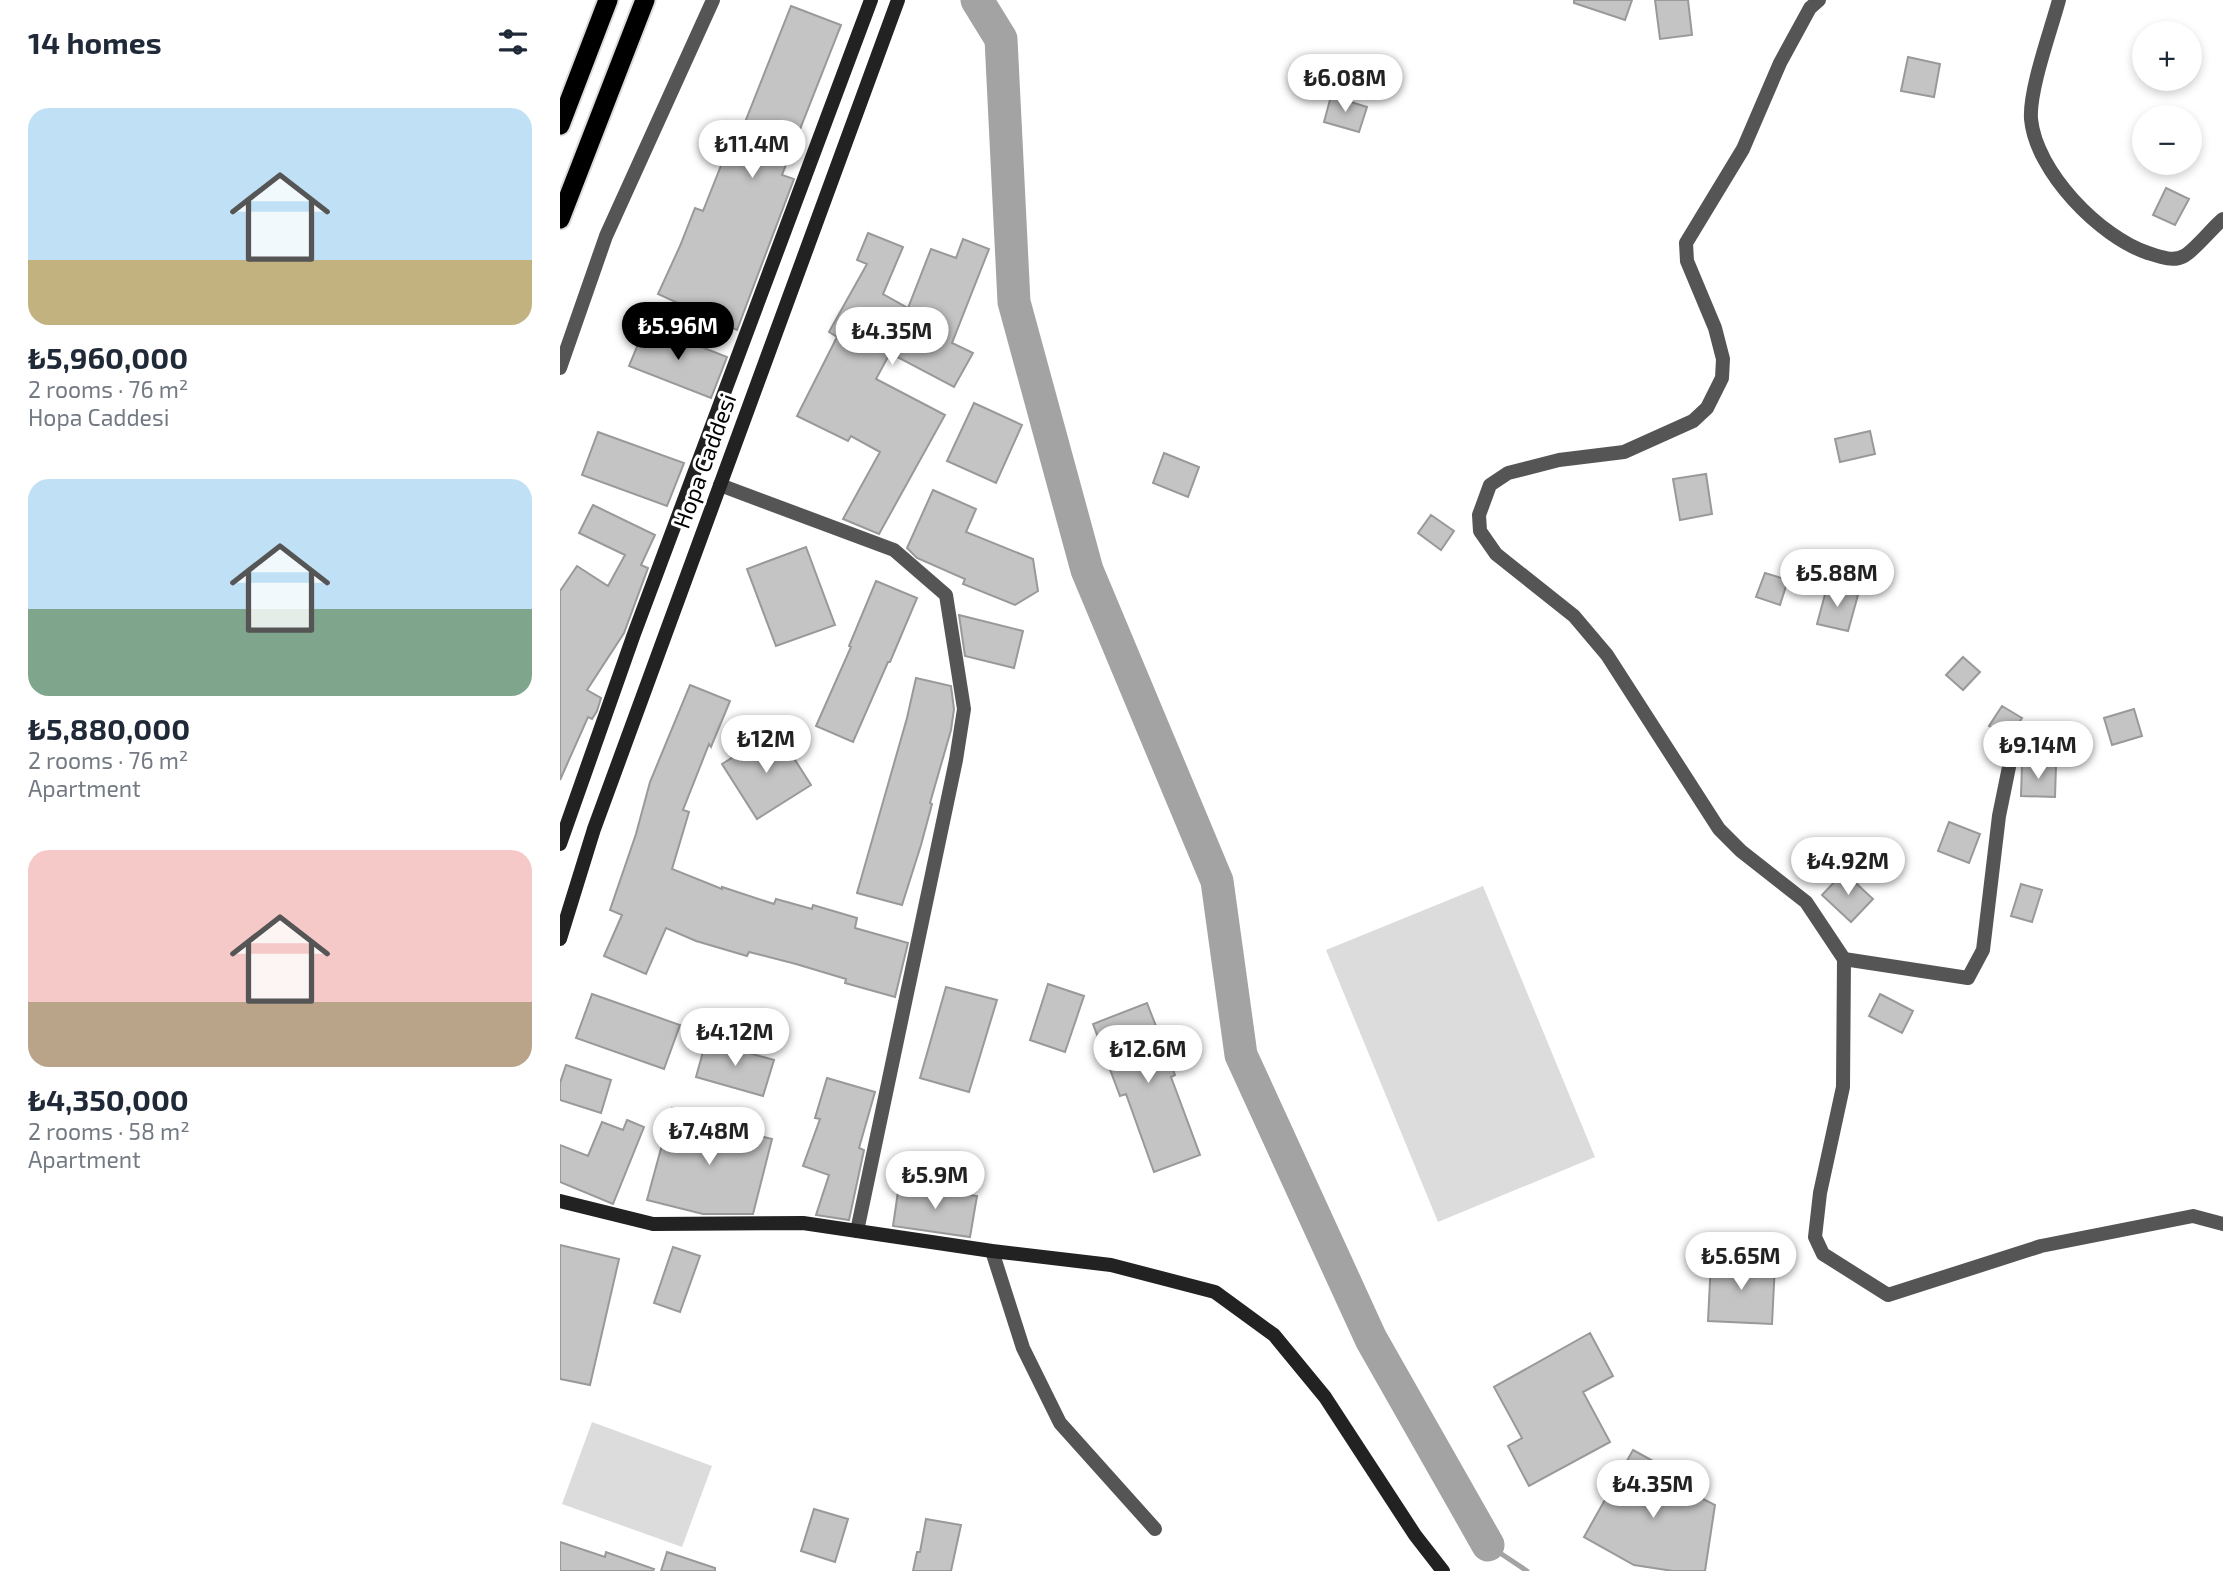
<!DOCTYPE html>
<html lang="en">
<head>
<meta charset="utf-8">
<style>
  body { margin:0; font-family:"Exo 2",sans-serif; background:#f2f2f3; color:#1f2937; height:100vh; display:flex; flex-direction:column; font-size:26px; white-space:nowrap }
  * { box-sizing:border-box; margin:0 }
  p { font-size:23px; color:#747a83 }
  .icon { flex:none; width:38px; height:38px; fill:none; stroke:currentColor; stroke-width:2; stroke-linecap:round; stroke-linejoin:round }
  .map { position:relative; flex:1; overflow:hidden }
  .details { display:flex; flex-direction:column; background:#fff; width:560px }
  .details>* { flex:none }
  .fabs { position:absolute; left:1572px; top:21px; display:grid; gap:14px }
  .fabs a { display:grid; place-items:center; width:70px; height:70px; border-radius:50%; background:#fff; box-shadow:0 4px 10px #0003; font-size:35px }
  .price { position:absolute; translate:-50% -60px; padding:0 16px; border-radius:24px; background:#fff; color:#222; font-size:23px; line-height:46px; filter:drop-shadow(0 2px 4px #0008) }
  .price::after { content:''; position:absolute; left:50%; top:42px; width:21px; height:16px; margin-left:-10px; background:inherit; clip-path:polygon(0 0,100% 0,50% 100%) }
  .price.current { background:#000; color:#fff }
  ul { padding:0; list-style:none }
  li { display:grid; align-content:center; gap:14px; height:371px; padding:0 28px }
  li span { display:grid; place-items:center; height:217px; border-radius:21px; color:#555 }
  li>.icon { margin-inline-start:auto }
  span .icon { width:126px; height:126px; fill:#fffc; stroke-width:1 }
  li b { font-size:30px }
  h2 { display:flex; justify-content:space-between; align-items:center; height:84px; padding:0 28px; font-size:30px }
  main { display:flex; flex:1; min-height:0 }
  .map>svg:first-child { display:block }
</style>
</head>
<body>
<main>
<section class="details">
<h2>14 homes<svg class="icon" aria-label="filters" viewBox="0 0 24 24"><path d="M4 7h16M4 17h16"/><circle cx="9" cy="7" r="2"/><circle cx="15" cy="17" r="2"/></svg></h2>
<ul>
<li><span style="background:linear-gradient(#bfe0f5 70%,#c2b280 0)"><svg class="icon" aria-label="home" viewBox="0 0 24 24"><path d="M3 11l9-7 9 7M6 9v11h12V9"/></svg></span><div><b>₺5,960,000</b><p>2 rooms · 76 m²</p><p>Hopa Caddesi</p></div></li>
<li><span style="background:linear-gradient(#bfe0f5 60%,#7fa58c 0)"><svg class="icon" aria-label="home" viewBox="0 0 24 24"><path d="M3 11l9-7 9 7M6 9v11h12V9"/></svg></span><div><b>₺5,880,000</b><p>2 rooms · 76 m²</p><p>Apartment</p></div></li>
<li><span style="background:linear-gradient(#f6c9c9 70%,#b9a48a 0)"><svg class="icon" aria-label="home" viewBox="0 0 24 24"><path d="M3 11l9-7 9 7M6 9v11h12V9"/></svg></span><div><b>₺4,350,000</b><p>2 rooms · 58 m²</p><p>Apartment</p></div></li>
</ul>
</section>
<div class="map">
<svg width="1663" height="1571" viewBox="0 0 1663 1571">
  <rect width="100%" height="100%" fill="#fff"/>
  <path fill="#dcdcdc" d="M923 886 1035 1157 878 1222 766 950Z
    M32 1422 152 1466 122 1547 2 1504Z"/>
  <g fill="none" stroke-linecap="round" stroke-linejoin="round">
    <path stroke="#a3a3a3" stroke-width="5" d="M928 1545 967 1571"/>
    <path stroke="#a3a3a3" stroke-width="33" d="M417 0 441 39 454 302 527 570 657 881 681 1055 811 1339 928 1545"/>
  </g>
  <path fill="#c4c4c4" stroke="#999" stroke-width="2" d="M1014 0H1072L1065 20 1014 3Z
    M1095 0H1128L1132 35 1100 39Z
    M231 6 281 25 222 175 234 179 177 330 98 294 120 246 135 208 143 211 166 153 172 155Z
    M1348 57 1380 64 1374 97 1341 91Z
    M771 96 807 107 799 132 764 122Z
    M1606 188 1629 199 1615 225 1593 215Z
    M308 233 343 247 323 294 348 308 371 249 396 258 403 239 429 249 392 343 413 353 394 387 330 353 316 379 385 415 319 534 283 519 320 452 291 436 288 441 237 416 277 337 269 332 307 264 297 260Z
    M86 325 167 357 151 398 69 366Z
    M414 403 462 425 436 483 387 461Z
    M1310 431 1315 454 1280 462 1275 439Z
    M38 432 124 463 107 506 22 475Z
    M604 453 639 467 628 497 593 483Z
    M1146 474 1152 514 1120 520 1113 479Z
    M373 490 416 509 406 532 473 559 478 591 455 605 403 584 405 579 357 558 347 548Z
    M33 505 95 535 81 565 88 568 64 633 27 690 41 698 37 711 32 719 28 717 0 780V591L17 566 48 586 65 555 19 533Z
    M871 515 894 531 881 550 858 533Z
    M246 547 275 625 216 646 187 569Z
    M1205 573 1228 580 1220 605 1196 597Z
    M316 581 357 598 330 662H328L293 742 256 726 291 647 289 646Z
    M1267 587 1298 595 1288 631 1257 624Z
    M399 615 463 631 454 668 405 656Z
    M1403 657 1420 672 1403 690 1386 675Z
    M356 678 391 686 394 709 391 730 370 803 372 804 361 845 342 905 297 893 347 718Z
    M130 685 170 701 151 747 149 744 123 810 129 812 112 869 162 889V887L214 904 216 899 252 909 253 905 297 918 295 928 348 943 335 997 285 983 286 979 236 964 189 952 187 956 136 941 106 928 86 974 44 956 62 915 50 910 76 834 90 782Z
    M1442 706 1462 718 1449 738 1429 726Z
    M1574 709 1582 736 1552 745 1544 718Z
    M216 730 251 785 197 819 162 764Z
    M1462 764 1496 765 1495 797 1461 796Z
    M1389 822 1420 834 1409 863 1378 851Z
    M1284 872 1313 899 1291 922 1262 895Z
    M1461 884 1482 890 1472 922 1451 916Z
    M488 984 524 996 505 1052 470 1040Z
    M386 987 437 1000 409 1092 360 1078Z
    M32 994 120 1025 104 1069 16 1038Z
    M1320 994 1353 1011 1342 1033 1309 1016Z
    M587 1003 615 1075 611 1077 640 1155 594 1172 566 1094 560 1096 533 1024Z
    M146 1041 214 1060 203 1096 136 1077Z
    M6 1065 51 1080 41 1113 0 1100V1083Z
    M267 1078 315 1092 299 1148 304 1150 289 1220 256 1215 269 1175 243 1166 260 1119 255 1118Z
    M112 1108 158 1120 157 1125 212 1139 193 1214H143L87 1200Z
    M67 1120 84 1127 53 1204 0 1182V1145L28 1156 42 1122 63 1130Z
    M339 1185 417 1196 410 1237 333 1226Z
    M0 1245 59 1259 30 1385 0 1379Z
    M113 1247 140 1256 120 1312 94 1303Z
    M1151 1261 1215 1264 1212 1324 1148 1321Z
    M1030 1333 1053 1376 1023 1392 1050 1442 969 1486 948 1446 962 1438 934 1387Z
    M1073 1450 1111 1471 1106 1480 1155 1505 1145 1571H1113L1074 1565 1024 1537Z
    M254 1509 288 1519 275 1562 241 1551Z
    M366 1519 401 1525 391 1571H353L357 1552H360Z
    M0 1542 45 1557 46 1552 94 1569 93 1571H0Z
    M107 1552 155 1568V1571H101Z"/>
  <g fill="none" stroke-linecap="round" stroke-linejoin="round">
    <g stroke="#dbdbdb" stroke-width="23">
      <path id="trunk" d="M0 125 48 0
        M0 219 85 0"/>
    </g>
    <path stroke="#555" stroke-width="14" d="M1259 0 1250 8 1220 63 1183 149 1126 243 1127 261 1155 328 1163 359 1162 378 1147 408 1133 421 1064 452 999 460 948 473 930 485 919 515 920 531 936 554 1014 616 1047 655 1159 829 1181 851 1246 902 1284 959 1283 1087 1260 1193 1255 1237 1263 1254 1328 1295 1481 1246 1633 1216 1663 1224
      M1499 0C1491 30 1469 90 1471 119 1476 172 1540 237 1588 253 1600 257 1613 262 1624 256 1635 250 1652 228 1663 219
      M0 368 46 236 153 0
      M160 485 334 550 386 595 404 709 396 760 297 1231
      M1284 959 1408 978 1423 950 1439 816 1450 762 1468 743 1510 735
      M432 1251 463 1348 500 1423 595 1529"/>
    <path stroke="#222" stroke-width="14" d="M0 844 74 634 311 0
      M0 939 34 829 338 0
      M0 1201 93 1224 243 1223 432 1251 551 1265 655 1292 714 1335 765 1397 855 1535 883 1571"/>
    <use href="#trunk" stroke="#000" stroke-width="19"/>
  </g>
  <g text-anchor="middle" stroke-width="6" stroke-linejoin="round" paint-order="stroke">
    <g font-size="23" fill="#000" stroke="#fff">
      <text transform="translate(145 461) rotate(-70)" y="8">Hopa Caddesi</text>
    </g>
  </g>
</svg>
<div class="fabs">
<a>+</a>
<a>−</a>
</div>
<b class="price" style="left:785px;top:114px">₺6.08M</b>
<b class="price" style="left:192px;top:180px">₺11.4M</b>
<b class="price current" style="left:118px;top:362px">₺5.96M</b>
<b class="price" style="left:332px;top:367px">₺4.35M</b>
<b class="price" style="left:1277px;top:609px">₺5.88M</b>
<b class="price" style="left:206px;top:775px">₺12M</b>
<b class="price" style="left:1478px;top:781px">₺9.14M</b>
<b class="price" style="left:1288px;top:897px">₺4.92M</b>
<b class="price" style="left:175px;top:1068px">₺4.12M</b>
<b class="price" style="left:588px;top:1085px">₺12.6M</b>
<b class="price" style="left:149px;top:1167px">₺7.48M</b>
<b class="price" style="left:375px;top:1211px">₺5.9M</b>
<b class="price" style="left:1181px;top:1292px">₺5.65M</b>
<b class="price" style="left:1093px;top:1520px">₺4.35M</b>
</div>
</main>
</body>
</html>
